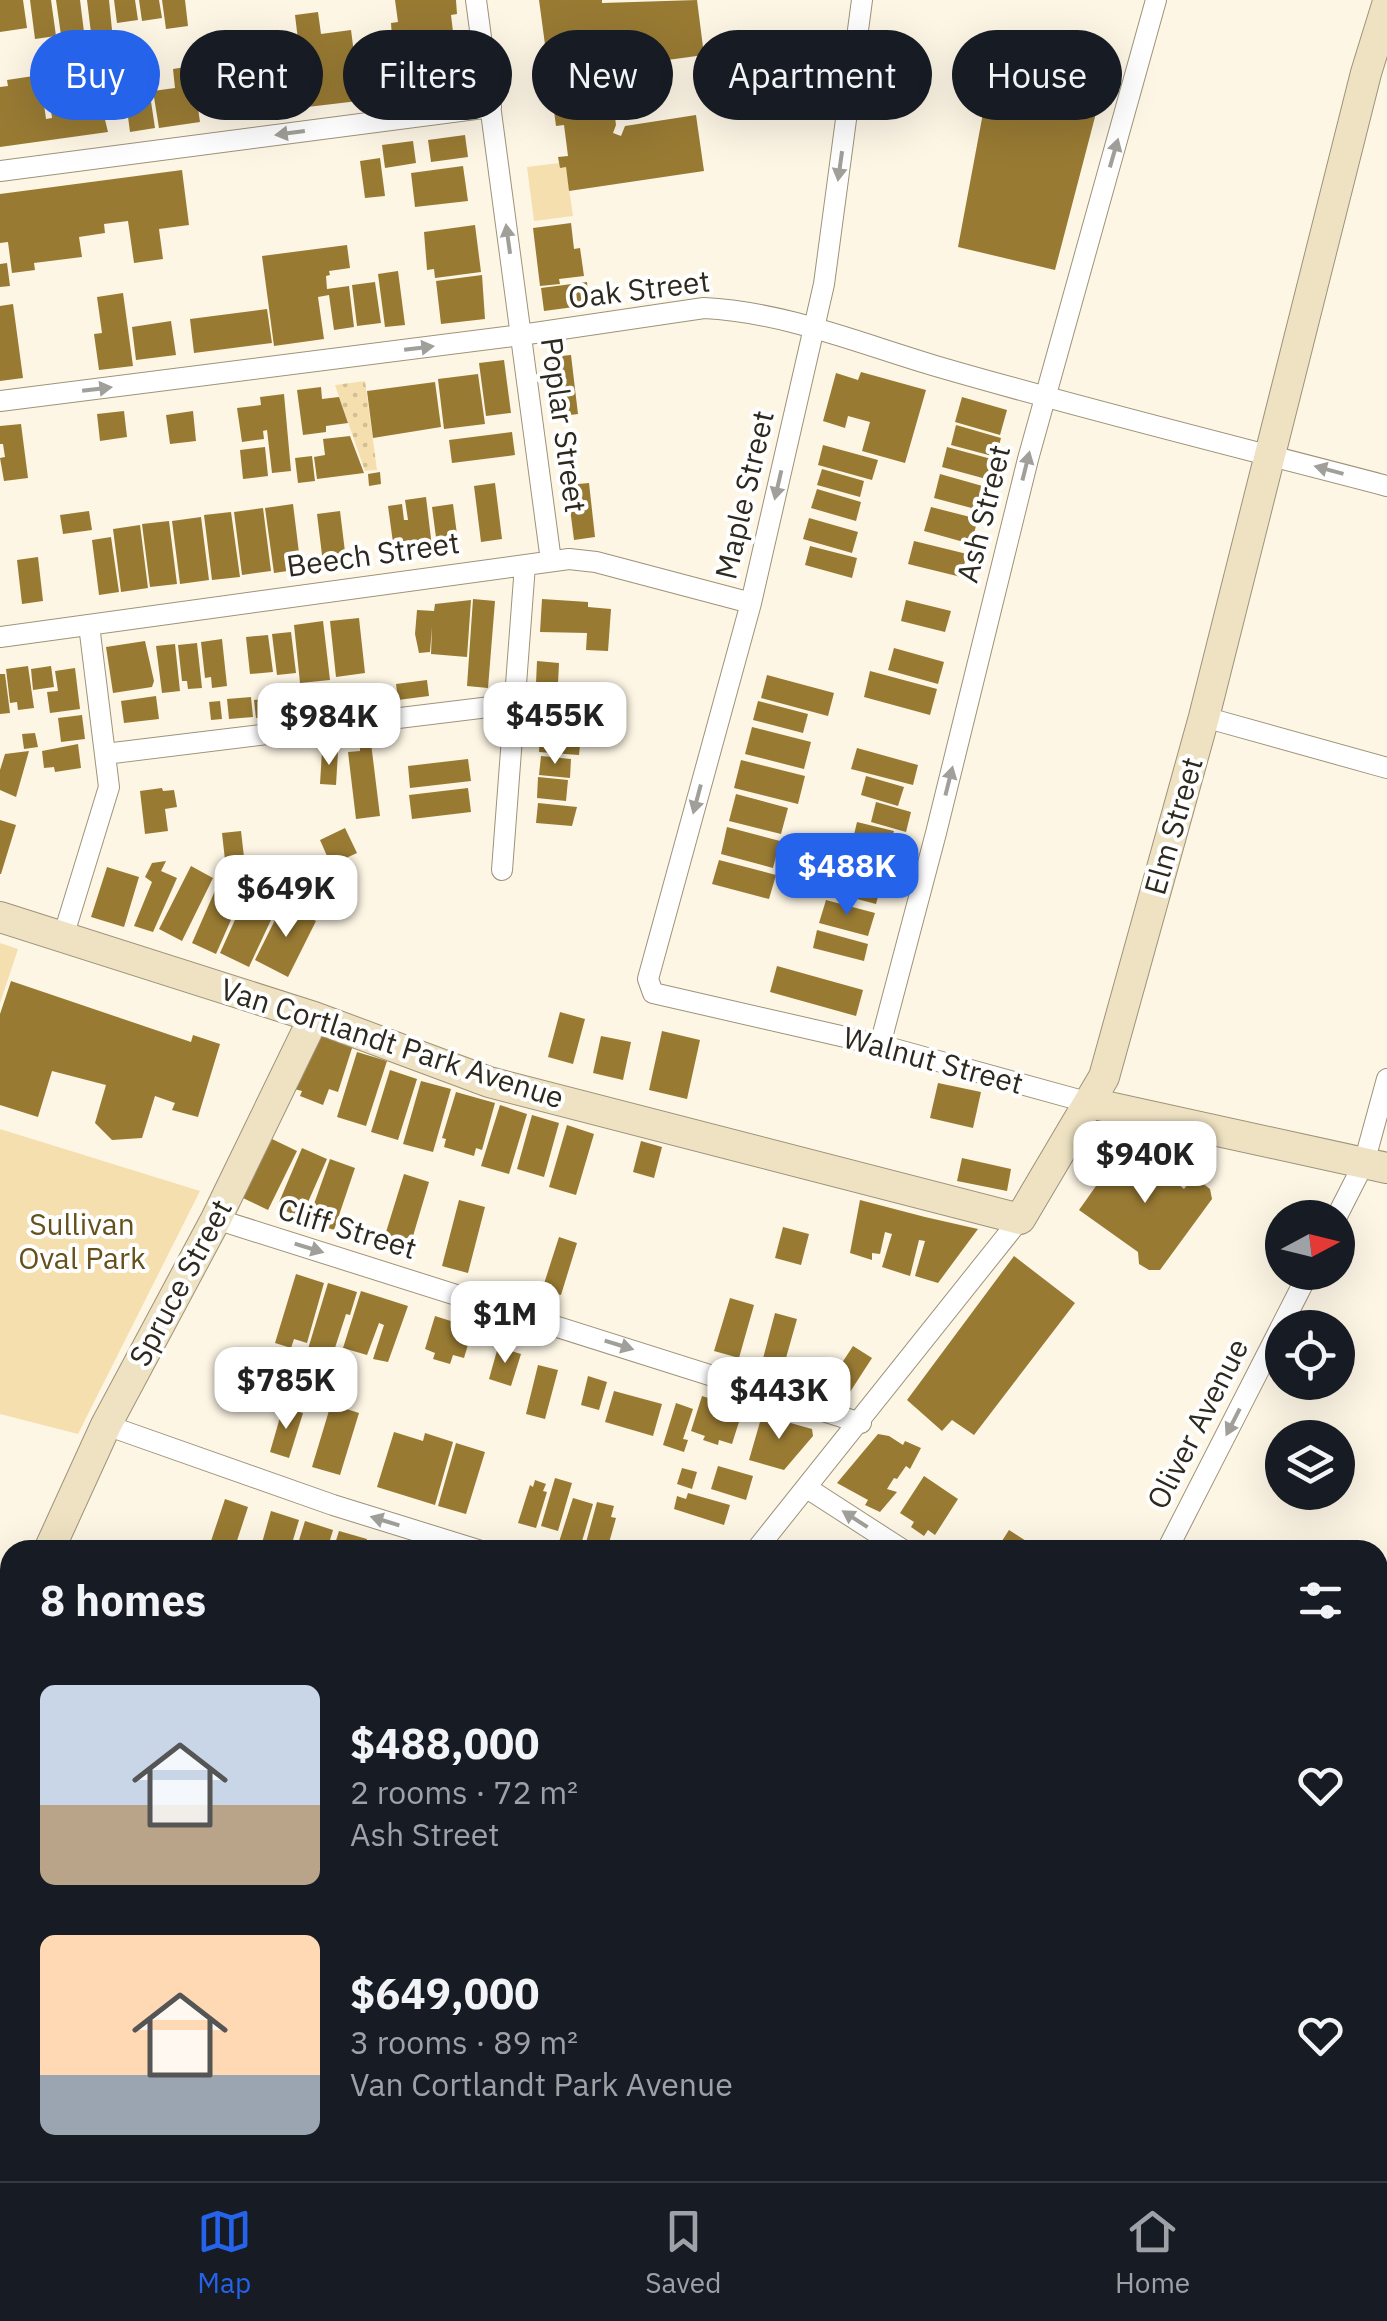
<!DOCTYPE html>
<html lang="en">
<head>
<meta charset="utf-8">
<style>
  body { margin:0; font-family:"IBM Plex Sans",sans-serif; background:#242831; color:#f1f3f6; height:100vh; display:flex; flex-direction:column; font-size:38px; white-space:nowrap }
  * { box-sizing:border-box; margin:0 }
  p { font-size:32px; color:#9ea1a6 }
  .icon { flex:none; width:55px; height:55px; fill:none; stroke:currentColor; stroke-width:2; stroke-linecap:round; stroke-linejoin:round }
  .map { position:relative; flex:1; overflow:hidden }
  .panel { position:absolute; left:0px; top:1540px; width:1388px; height:642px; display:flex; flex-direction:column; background:#171b24; border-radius:30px 30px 0 0; box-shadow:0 10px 40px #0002 }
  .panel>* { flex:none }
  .banner { position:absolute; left:30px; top:30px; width:1328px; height:90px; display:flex; gap:20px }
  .needle { width:65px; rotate:83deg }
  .fabs { position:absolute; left:1265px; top:1200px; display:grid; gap:20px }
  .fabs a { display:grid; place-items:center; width:90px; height:90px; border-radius:50%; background:#171b24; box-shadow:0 10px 40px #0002; font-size:50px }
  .price { position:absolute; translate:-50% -85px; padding:0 22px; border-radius:20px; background:#fff; color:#222; font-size:32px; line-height:65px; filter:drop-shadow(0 2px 5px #0008) }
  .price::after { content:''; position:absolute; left:50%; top:60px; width:30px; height:22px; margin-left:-15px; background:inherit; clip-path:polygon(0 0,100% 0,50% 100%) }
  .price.active { background:#2563eb; color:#fff }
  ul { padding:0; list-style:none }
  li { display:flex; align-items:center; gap:30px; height:250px; padding:0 40px }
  li span { display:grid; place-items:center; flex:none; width:280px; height:200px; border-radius:15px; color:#555 }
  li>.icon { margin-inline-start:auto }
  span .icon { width:120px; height:120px; fill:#fffc; stroke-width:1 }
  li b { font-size:42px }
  h2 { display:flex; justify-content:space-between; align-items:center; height:120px; padding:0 40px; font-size:42px }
  .pill { padding:0 35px; border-radius:45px; background:#171b24; box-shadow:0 10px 40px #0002; font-size:35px; line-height:90px }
  .pill.active { background:#2563eb; color:#fff }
  .menu { display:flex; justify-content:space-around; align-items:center; height:140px; border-top:2px solid #363941; background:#171b24; font-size:28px; color:#9ea1a6 }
  .menu a { display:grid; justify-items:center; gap:5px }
  .menu .active { color:#2563eb }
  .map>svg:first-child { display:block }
</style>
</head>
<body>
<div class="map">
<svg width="1387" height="2181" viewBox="0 0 1387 2181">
  <defs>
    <pattern id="grass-dots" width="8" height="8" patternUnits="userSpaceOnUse" patternTransform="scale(2.5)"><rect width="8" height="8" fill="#f6dfae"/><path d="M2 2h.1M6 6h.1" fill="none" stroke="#d3bf95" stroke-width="1.8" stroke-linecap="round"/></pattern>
    <pattern id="forest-firs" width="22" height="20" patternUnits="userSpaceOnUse" patternTransform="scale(2.5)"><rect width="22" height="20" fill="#f6dfae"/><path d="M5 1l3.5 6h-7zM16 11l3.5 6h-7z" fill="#d3bf95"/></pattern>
  </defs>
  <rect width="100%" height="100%" fill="#fdf6e5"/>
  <path fill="url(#grass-dots)" d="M365 381 377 470 365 471 335 385Z"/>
  <path fill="url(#forest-firs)" d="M70 2173H337L333 2181H80Z"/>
  <path fill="#f6dfae" d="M559 163 566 167 573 216 534 221 527 167Z
    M0 943 18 949 0 1003Z
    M0 1129 200 1191 78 1434 0 1414Z
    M337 2172H862L897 2181H333Z
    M914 2173 1111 2172V2173L1109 2181H912Z"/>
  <path fill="#987a33" d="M0 0H23L27 28 0 32Z
    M30 0H51L56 36 35 39Z
    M56 0H80L84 32 61 35Z
    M87 0H109L112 30 91 33Z
    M114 0H135L138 20 117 23Z
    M139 0H159L162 18 142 21Z
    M162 0H185L188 26 166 29Z
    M395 0H456L457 14 451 15 454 40 448 41 451 62 394 69 391 23 398 22Z
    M539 0H602V3L697 0 704 55 609 68 616 125 613 133 621 136 625 126 696 115 704 171 569 191 566 167 560 168 558 157 568 156 564 125 556 126Z
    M318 12 321 34 351 30 355 61 370 59 375 99 282 110 273 43 298 40 295 15Z
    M118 40 122 69 102 72 98 43Z
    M248 56 257 106 242 108 238 82 231 83 227 59Z
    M273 62 280 112 260 115 253 65Z
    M192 66 200 122 159 128 153 91 175 88 173 69Z
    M99 69 103 94 99 95 108 132 0 147V87L8 86 7 80 40 75 46 119 52 118 46 74 73 70 80 115 87 111 85 98H80L77 73Z
    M147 75 155 128 130 132 123 79Z
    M1054 80 1101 94 1055 270 958 247 983 113Z
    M465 135 468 157 431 162 428 140Z
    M413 141 416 163 385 168 382 145Z
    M380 158 385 196 365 198 360 161Z
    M463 166 468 201 415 207 411 173Z
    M182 170 189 225 159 229 163 259 134 263 128 221 104 224 105 233 79 237 82 257 34 263 35 270 12 273 8 242 0 243V194Z
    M571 223 574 249 580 248 584 276 559 279 560 284 540 286 533 228Z
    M475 225 481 272 435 278 434 269 427 270 424 232Z
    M347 245 350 268 329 271 330 275 326 276 327 289 349 286 354 327 334 330 329 295 318 297 324 339 274 346 262 256Z
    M7 263 10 286 0 287V264Z
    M398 271 405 325 385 327 378 274Z
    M482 275 485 319 441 324 436 281Z
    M375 282 381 323 357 326 352 285Z
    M587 282 589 305 544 311 541 288Z
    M123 293 133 366 99 370 94 334 102 333 97 297Z
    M13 304 23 378 0 381V306Z
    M267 309 272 343 194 353 190 319Z
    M171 321 176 355 136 360 132 327Z
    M571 355 578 414 563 416 561 408H557L551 357Z
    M504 360 511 413 486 416 479 363Z
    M861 372 926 390 905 463 862 451 870 422 848 416 845 428 823 421 836 373 858 380Z
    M478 374 485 424 444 429 438 379Z
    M435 382 441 427 373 438 367 391Z
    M321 387 322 399 339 397 348 423 326 426V432L303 435 297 390Z
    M284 394 291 471 272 473 267 430 263 431 264 439 242 442 237 408 261 405 260 397Z
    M962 397 1007 410 1000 435 955 422Z
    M124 411 127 437 100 441 97 414Z
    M193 411 196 441 170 444 166 415Z
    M21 424 28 478 4 481 0 458 5 457 3 444H0V426Z
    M956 425 1001 438 996 457 951 445Z
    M512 432 515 455 452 463 449 440Z
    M350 436 364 473 317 479 314 457 325 455 323 439Z
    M823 445 878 460 872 480 818 465Z
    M265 447 268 476 243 479 240 450Z
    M947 447 995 460 990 480 942 467Z
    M312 456 315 481 298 483 295 458Z
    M822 469 864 481 860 497 817 485Z
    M380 472 381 484 369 486 368 474Z
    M940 474 986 487 979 510 934 498Z
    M495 483 502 539 481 542 474 486Z
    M589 483 595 537 574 540 567 485Z
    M817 489 861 502 856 521 811 508Z
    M426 497 432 547 394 550 388 506 402 504 404 520H408L405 500Z
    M293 504 301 569 274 573 265 508Z
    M453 504 458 542 437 545 432 507Z
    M931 507 978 519 971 544 924 531Z
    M263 508 271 571 242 575 234 512Z
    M89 511 92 530 63 534 60 515Z
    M340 511 346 560 323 563 317 514Z
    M231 512 240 577 212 580 204 515Z
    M201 517 209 580 180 584 172 521Z
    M809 518 858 532 852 553 803 539Z
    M169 521 177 584 150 587 142 524Z
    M140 525 148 588 121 592 113 529Z
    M111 537 119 592 99 595 92 540Z
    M914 541 967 554 961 577 908 564Z
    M810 546 857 558 852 578 805 565Z
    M38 557 43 601 22 604 17 560Z
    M473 599 495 601 488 688 467 686Z
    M542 599 588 602V607L611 609 608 651 586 650 587 633 540 632Z
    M471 600 467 657 431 654 432 627 430 652 419 653 415 634 417 610 434 611 435 604Z
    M906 600 951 611 945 632 901 621Z
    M359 618 365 673 336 677 330 621Z
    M323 621 330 680 300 683 294 625Z
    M291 632 296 673 277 675 272 634Z
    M268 635 273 672 250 674 246 637Z
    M222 639 227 686 212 688 211 677 205 678 201 642Z
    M145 641 154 681 152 687 113 693 106 647Z
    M197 643 202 688 188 689 187 681H182L178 645Z
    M175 644 180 691 162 693 156 646Z
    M894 648 944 662 938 684 888 670Z
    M537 661 559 663 558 684 536 683Z
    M28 666 34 708 18 710 17 702 10 703 6 669Z
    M51 666 54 687 33 690 31 669Z
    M75 668 80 709 50 713 47 692 58 691 55 671Z
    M870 671 937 689 930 715 864 697Z
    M0 674H5L10 713 0 714Z
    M767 675 834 693 828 716 761 698Z
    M427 680 429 696 398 700 396 684Z
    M542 685 583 689 582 709 540 705Z
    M345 688 347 706 338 707 336 689Z
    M298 694 300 713 281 715 279 696Z
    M156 696 159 719 124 723 121 701Z
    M251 697 253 717 229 719 227 699Z
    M276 698 278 716 256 718 254 700Z
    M220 701 222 719 211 720 209 702Z
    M758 701 808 714 803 733 753 720Z
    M82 715 85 739 61 742 58 718Z
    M752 727 811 742 804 769 745 754Z
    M540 731 581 735 579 755 539 752Z
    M35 733 38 747 24 749 22 734Z
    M371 743 380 816 356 819 348 752 360 751V744Z
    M78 744 81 768 55 772 54 767 44 768 42 751Z
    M857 748 918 765 913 785 851 769Z
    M29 751 16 797 0 790V770L5 754Z
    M322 751 338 752 336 785 320 784Z
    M541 756 571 759 570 778 539 775Z
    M468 759 471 781 410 788 408 766Z
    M741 760 805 776 798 804 734 788Z
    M866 776 904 787 898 806 861 795Z
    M538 777 568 780 566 801 537 798Z
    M162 788 163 791 174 790 177 807 165 809 168 831 145 834 140 791Z
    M468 788 471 812 412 819 409 795Z
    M736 794 788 808 781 834 729 821Z
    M876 802 911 812 906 832 871 822Z
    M538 803 577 807 572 826 536 823Z
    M0 820 16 825 1 874H0Z
    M857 822 894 831 889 848 853 839Z
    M727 827 780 841 773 868 721 854Z
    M345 828 357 853 331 865 320 840Z
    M241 831 244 857 225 860 222 833Z
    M849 841 893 853 887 874 843 862Z
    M719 860 776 875 769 899 712 884Z
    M166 861 161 871 177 878 153 932 134 926 152 882 145 877 152 863Z
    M191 866 213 878 182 941 159 929Z
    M107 867 139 877 124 927 91 917Z
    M833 868 882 882 876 904 827 891Z
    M221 877 245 888 216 954 192 943Z
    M248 891 278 905 249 967 220 953Z
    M826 900 875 913 868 936 819 923Z
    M283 904 316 921 288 977 255 960Z
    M817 930 868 944 864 961 813 948Z
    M777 966 863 990 856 1016 770 992Z
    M11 981 191 1042 193 1035 220 1044 198 1117 172 1110 175 1103 155 1096 142 1138 112 1140 95 1123 106 1085 52 1071 38 1117 0 1105V1014Z
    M560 1012 585 1019 573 1064 548 1057Z
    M662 1031 700 1040 687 1099 649 1090Z
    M320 1035 353 1045 338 1092 329 1089 323 1105 300 1096 302 1091 294 1089Z
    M601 1036 631 1042 623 1080 593 1073Z
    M357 1052 387 1061 366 1126 337 1117Z
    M390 1070 417 1079 398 1140 371 1132Z
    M421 1081 451 1089 433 1152 403 1144Z
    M938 1083 981 1092 973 1128 930 1118Z
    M456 1092 495 1103 482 1150 476 1148 474 1156 444 1147 446 1139 442 1138Z
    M500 1105 527 1114 509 1174 481 1166Z
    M532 1115 559 1123 544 1177 517 1169Z
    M567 1125 594 1134 576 1195 549 1187Z
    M272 1139 297 1151 268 1210 243 1198Z
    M1125 1139 1184 1189 1190 1181 1197 1179 1210 1189 1212 1199 1160 1270H1149L1139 1264 1138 1252 1079 1210 1113 1162 1108 1157Z
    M641 1141 662 1147 654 1178 633 1172Z
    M302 1148 327 1159 301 1218 277 1207Z
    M962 1158 1011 1169 1007 1191 957 1181Z
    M330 1159 355 1168 334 1230 308 1221Z
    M404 1174 429 1182 408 1253 382 1245Z
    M459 1200 485 1207 468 1273 442 1266Z
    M860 1200 925 1217 978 1229 938 1283 915 1276 925 1241 919 1240 910 1276 882 1267 892 1234 885 1232 880 1254 872 1253V1260L850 1253Z
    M783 1227 809 1234 801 1265 775 1258Z
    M559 1237 577 1243 561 1295 542 1290Z
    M1014 1256 1075 1303 974 1435 952 1420 942 1431 907 1400Z
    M296 1274 324 1283 307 1343 294 1339 291 1348 275 1343Z
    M328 1283 357 1292 350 1315 346 1314 332 1357 308 1349Z
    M361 1291 408 1306 388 1362 373 1359 384 1325 379 1323 367 1355 343 1348Z
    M730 1298 754 1305 739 1358 714 1351Z
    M775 1313 797 1319 782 1372 761 1366Z
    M435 1316 473 1328 464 1358 453 1355 450 1364 433 1359 435 1353 425 1349Z
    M853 1346 872 1358 850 1392 827 1386Z
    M498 1347 521 1354 511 1386 489 1379Z
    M538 1365 558 1370 545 1419 526 1414Z
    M588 1376 607 1382 599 1410 581 1405Z
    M614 1391 662 1404 653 1436 605 1422Z
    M702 1396 743 1409 732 1444 719 1440 718 1445 703 1440 705 1436 691 1431Z
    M676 1403 693 1409 683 1439 688 1440 684 1452 663 1445Z
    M331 1404 359 1413 340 1475 312 1467Z
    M283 1407 303 1413 289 1458 270 1452Z
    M762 1415 812 1429 813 1436 784 1470 749 1460Z
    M394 1432 423 1441 425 1433 453 1442 435 1505 377 1487Z
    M878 1434 889 1436 903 1445 905 1441 921 1448 910 1469 906 1466 897 1479 894 1478 887 1489 897 1492 880 1512 865 1505 868 1500 837 1483Z
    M456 1443 485 1452 466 1514 438 1506Z
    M718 1466 753 1476 746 1500 711 1489Z
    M682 1468 697 1472 692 1489 677 1484Z
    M924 1476 958 1499 935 1535 928 1530 924 1536 911 1527 914 1522 900 1513Z
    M555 1478 572 1483 558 1531 541 1526Z
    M535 1480 546 1484 543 1491 547 1492 536 1528 518 1523 530 1485 533 1487Z
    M688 1493 730 1505 724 1525 674 1509 677 1496 686 1499Z
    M573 1498 593 1504 580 1548 559 1542Z
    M225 1499 248 1507 234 1550H208Z
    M597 1502 614 1506 611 1517 616 1518 607 1550H584Z
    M271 1511 299 1520 290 1550H260Z
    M305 1521 333 1530 327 1550H296Z
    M1009 1530 1034 1546 1032 1550H996Z
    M339 1531 367 1539 364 1550H333Z
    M372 1542 396 1549V1550H369Z
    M632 1542 655 1549V1550H629Z
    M1387 1660V1725L1385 1728 1378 1724V1677Z
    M9 1696H10V1720L2 1717Z
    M0 1773 10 1777V1805L1 1832Z
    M1383 1814 1387 1816V1850L1378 1866V1824Z
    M0 1911 10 1914V1950L0 1947Z
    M1178 2172H1203L1201 2181H1176Z
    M1217 2172H1240L1238 2181H1215Z
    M1252 2172H1278L1275 2181H1250Z
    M1289 2172H1316L1313 2181H1286Z
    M1323 2172 1344 2178 1342 2181H1320Z"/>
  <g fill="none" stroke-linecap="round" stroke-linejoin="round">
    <g stroke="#9e9279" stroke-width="22">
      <path id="street" d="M476 0 551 561
        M862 0 824 284 751 603 648 979 653 993 880 1045 1090 1103
        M0 171 491 107
        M0 401 521 335 704 308C785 312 861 344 939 367 1087 410 1238 447 1387 486
        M0 637 569 559 596 562 751 603
        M1204 717 1387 768
        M105 754 514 704
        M502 870 525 565
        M63 937 109 787 89 625
        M880 1045 936 833 1028 459 1156 0
        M1336 1218 1364 1163 1387 1079
        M216 1219 861 1423
        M106 1425 333 1505 478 1550
        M807 1488 903 1550
        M756 1550 1020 1219
        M1167 1550 1309 1272
        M1378 1610 1387 1591
        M1378 1774 1387 1779
        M0 2090 6 2091
        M1378 2156 1387 2159"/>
    </g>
    <g stroke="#9e9279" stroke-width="32">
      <path id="secondary" d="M0 917 314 1017 489 1082 1020 1219 1104 1077 1204 717 1366 73 1387 5
        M1090 1103 1387 1168
        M49 1550 106 1425 216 1219 314 1017
        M0 1680 10 1651"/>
    </g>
    <use href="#street" stroke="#fff" stroke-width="20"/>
    <use href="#secondary" stroke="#eee2c2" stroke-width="30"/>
  </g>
  <defs><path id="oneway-solid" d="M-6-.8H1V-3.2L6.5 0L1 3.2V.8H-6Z" transform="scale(2.5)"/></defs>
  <g fill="#a09f9a">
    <use href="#oneway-solid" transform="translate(290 133) rotate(172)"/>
    <use href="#oneway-solid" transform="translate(1114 153) rotate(-74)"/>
    <use href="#oneway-solid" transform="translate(840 166) rotate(98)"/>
    <use href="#oneway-solid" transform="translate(508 239) rotate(-98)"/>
    <use href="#oneway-solid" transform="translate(419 348) rotate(-7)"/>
    <use href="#oneway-solid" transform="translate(97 389) rotate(-7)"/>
    <use href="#oneway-solid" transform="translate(1026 466) rotate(-76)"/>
    <use href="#oneway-solid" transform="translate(1329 470) rotate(-165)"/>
    <use href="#oneway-solid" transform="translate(778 485) rotate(103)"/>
    <use href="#oneway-solid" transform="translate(949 781) rotate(-76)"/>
    <use href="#oneway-solid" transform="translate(697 799) rotate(105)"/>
    <use href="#oneway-solid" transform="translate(309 1248) rotate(17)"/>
    <use href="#oneway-solid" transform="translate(619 1345) rotate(17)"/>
    <use href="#oneway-solid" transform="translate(1233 1422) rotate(117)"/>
    <use href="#oneway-solid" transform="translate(855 1519) rotate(-147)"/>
    <use href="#oneway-solid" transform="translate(385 1521) rotate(-163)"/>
  </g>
  <g text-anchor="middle" stroke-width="8" stroke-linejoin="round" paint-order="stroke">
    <g font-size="30" fill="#2d291e" stroke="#fff">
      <text transform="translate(639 290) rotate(-7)" y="10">Oak Street</text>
      <text transform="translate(563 425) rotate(82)" y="10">Poplar Street</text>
      <text transform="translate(745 495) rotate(-77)" y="10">Maple Street</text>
      <text transform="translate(984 514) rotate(-76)" y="10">Ash Street</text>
      <text transform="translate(373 555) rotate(-8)" y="10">Beech Street</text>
      <text transform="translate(1174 826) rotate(-74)" y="10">Elm Street</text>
      <text transform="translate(392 1044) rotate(18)" y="10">Van Cortlandt Park Avenue</text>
      <text transform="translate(933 1061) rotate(15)" y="10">Walnut Street</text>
      <text transform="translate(347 1229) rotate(17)" y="10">Cliff Street</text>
      <text transform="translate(181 1283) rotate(-62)" y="10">Spruce Street</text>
      <text transform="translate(1198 1424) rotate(-63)" y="10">Oliver Avenue</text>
    </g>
    <g font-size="30" fill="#66501b" stroke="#fff">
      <text x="82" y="1235">Sullivan<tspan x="82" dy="34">Oval Park</tspan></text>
    </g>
  </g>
</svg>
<div class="fabs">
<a><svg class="needle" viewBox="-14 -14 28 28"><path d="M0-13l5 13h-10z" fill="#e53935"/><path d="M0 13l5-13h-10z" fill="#9ea1a6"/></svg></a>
<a><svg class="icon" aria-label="locate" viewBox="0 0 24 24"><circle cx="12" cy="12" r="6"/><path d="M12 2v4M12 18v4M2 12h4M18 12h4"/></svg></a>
<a><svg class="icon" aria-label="layers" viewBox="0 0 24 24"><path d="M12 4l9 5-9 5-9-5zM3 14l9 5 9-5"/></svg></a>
</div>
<b class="price" style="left:555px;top:767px">$455K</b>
<b class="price" style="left:329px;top:768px">$984K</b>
<b class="price active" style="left:847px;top:918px">$488K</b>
<b class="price" style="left:286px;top:940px">$649K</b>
<b class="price" style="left:1145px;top:1206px">$940K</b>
<b class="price" style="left:505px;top:1366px">$1M</b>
<b class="price" style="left:286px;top:1432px">$785K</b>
<b class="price" style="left:779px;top:1442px">$443K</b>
<div class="banner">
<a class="pill active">Buy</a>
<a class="pill">Rent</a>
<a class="pill">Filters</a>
<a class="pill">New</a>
<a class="pill">Apartment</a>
<a class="pill">House</a>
</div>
<section class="panel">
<h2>8 homes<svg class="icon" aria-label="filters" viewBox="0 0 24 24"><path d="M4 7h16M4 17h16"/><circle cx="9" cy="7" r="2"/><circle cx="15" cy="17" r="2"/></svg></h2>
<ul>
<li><span style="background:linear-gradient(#c9d6e8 60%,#b9a48a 0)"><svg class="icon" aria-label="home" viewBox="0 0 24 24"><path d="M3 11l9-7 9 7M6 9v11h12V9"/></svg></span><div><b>$488,000</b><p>2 rooms · 72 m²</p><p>Ash Street</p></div><svg class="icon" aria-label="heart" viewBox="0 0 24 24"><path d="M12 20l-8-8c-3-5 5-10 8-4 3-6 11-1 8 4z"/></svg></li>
<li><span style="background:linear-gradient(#ffd9b3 70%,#9aa5b1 0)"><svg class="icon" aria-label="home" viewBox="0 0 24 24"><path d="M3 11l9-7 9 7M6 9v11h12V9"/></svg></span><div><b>$649,000</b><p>3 rooms · 89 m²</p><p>Van Cortlandt Park Avenue</p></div><svg class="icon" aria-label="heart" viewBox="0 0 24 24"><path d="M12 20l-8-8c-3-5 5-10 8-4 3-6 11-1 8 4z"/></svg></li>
</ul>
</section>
</div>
<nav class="menu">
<a class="active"><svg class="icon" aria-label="map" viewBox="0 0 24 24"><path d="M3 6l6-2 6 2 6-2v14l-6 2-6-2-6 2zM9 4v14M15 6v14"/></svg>Map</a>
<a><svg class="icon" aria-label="saved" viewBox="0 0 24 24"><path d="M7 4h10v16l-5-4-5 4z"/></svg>Saved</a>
<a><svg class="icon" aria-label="home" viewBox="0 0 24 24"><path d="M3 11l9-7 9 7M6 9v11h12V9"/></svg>Home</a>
</nav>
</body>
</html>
